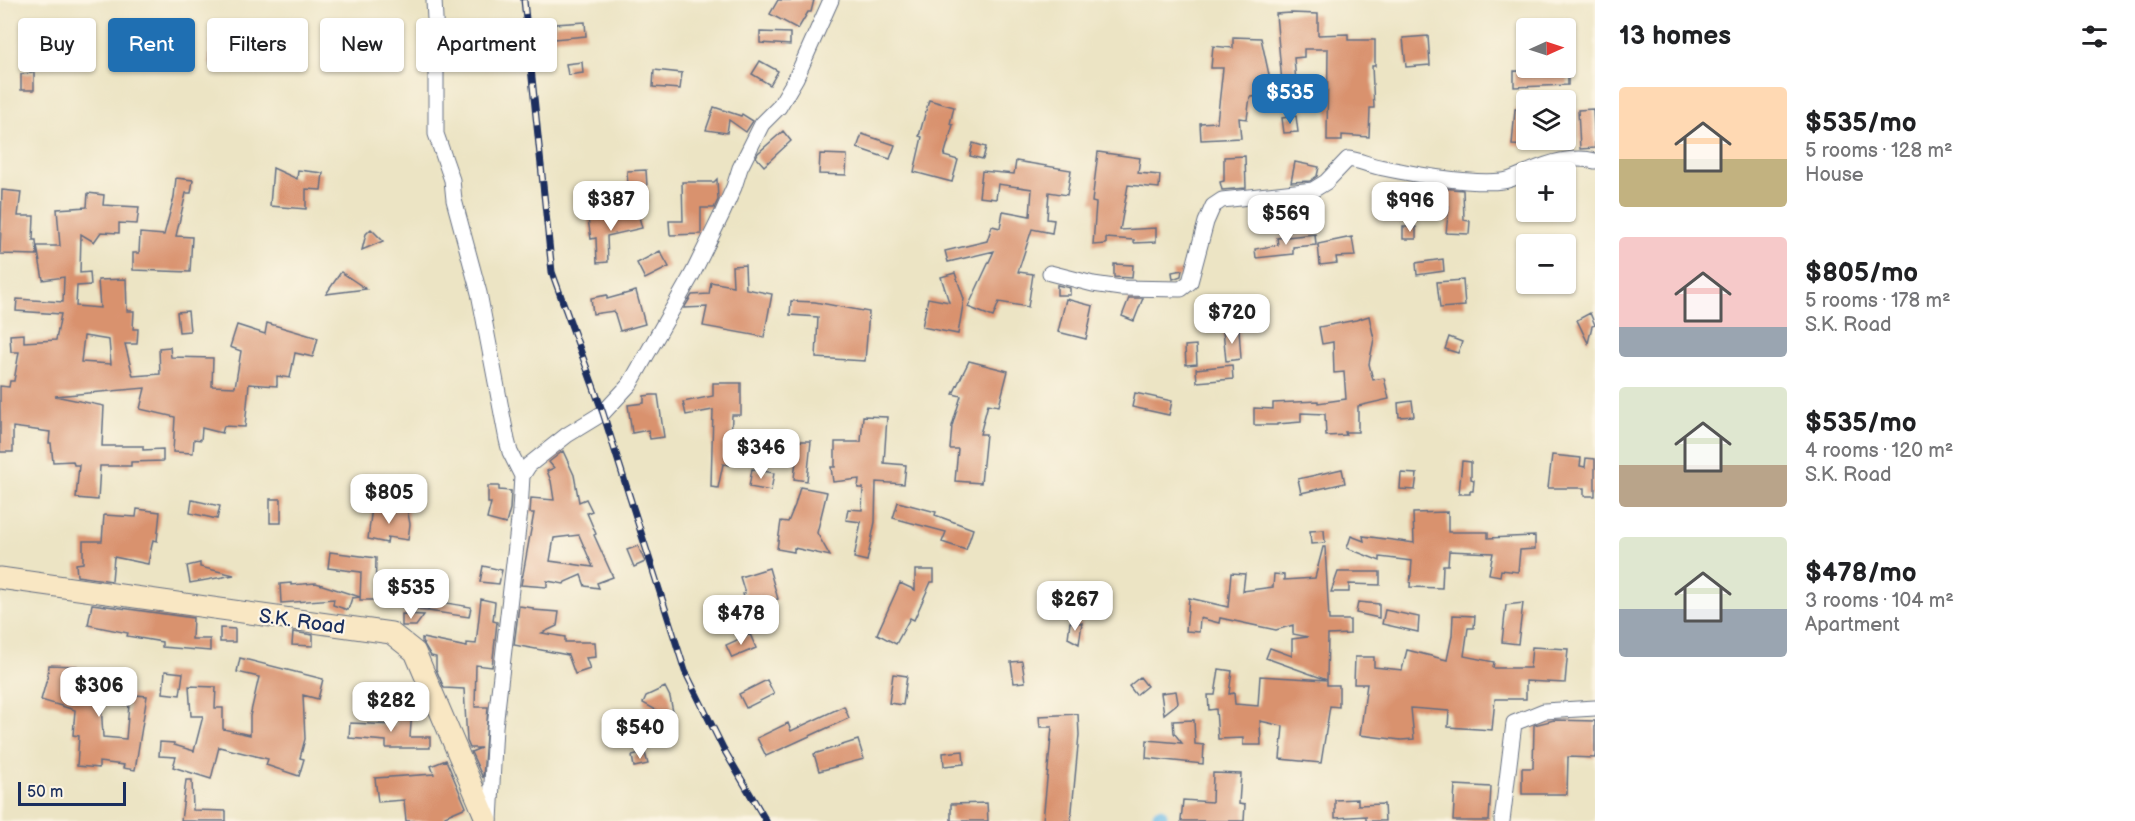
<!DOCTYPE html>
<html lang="en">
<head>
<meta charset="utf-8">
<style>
  body { margin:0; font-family:"Balsamiq Sans",sans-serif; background:#f2f2f2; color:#202124; height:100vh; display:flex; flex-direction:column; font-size:22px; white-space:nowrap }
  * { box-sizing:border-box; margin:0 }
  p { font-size:20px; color:#757577 }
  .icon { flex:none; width:33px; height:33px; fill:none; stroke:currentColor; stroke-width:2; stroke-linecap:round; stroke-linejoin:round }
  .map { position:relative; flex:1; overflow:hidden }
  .sheet { display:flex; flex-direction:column; background:#fff; width:540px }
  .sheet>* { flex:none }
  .guide { position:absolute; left:18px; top:18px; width:570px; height:54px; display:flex; gap:12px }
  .needle { width:39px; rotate:87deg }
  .tools { position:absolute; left:1516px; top:18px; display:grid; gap:12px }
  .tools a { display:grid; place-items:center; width:60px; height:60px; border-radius:6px; background:#fff; box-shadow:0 2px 4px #0004; font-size:30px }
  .scale { position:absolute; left:18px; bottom:15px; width:108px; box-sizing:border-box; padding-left:6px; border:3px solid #1b2f5e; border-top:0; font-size:16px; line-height:21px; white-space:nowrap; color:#1b2f5e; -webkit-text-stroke:4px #fcf5e5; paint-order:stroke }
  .price { position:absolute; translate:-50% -51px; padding:0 14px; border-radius:12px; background:#fff; color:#222; font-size:20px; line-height:39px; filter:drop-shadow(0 2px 3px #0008) }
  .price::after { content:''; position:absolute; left:50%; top:36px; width:18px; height:14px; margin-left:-9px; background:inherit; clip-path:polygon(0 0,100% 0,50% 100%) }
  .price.on { background:#1f6fb2; color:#fff }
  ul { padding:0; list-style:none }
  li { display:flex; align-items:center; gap:18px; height:150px; padding:0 24px }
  li span { display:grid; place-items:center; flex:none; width:168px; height:120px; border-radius:6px; color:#555 }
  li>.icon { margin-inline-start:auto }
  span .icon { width:72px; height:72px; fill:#fffc; stroke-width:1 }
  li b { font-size:26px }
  h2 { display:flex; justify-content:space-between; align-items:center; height:72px; padding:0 24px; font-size:26px }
  .chip { padding:0 21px; border-radius:6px; background:#fff; box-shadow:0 2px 4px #0004; font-size:21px; line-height:54px }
  .chip.on { background:#1f6fb2; color:#fff }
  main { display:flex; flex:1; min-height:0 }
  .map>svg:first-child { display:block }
</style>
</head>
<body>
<main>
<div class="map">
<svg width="1595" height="821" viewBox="0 0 1595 821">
  <rect width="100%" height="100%" fill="#fcf5e5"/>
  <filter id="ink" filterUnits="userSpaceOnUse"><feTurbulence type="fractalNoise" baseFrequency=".0167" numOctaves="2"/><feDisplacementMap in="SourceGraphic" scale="12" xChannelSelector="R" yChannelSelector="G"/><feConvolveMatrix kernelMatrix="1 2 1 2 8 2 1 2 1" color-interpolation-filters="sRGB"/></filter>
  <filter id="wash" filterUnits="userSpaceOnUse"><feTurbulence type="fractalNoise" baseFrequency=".008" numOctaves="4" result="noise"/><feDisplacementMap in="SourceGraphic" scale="24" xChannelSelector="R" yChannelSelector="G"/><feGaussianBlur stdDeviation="1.35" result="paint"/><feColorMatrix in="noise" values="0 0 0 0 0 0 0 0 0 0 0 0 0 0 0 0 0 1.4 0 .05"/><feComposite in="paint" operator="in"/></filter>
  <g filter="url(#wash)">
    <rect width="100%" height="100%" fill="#ece4c4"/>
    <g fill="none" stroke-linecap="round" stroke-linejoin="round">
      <path stroke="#6ebce8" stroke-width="15" d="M1160 821V815"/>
    </g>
    <g id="blocks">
      <path fill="#d9926e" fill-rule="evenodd" d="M778 0H814L811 12H808L798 29 770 14Z
        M1291 13 1318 14V35L1348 34V40H1375V66H1372L1374 108H1370L1369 137 1342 135V141H1327L1328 49H1304V57L1294 58 1296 82 1282 83 1276 14Z
        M585 22 586 36 554 39 555 24Z
        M760 32 790 33V45L760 43Z
        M1428 36 1430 65 1406 67 1403 38Z
        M1233 37 1261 38 1271 84H1265V96L1250 97 1247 119 1239 118 1241 138 1201 140 1200 123 1217 122 1223 68H1211L1213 46 1233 48Z
        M210 40 250 41V64L209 63Z
        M36 41 49 44 45 66 32 64Z
        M760 61 778 71 770 85 752 74Z
        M582 62 583 73 568 75 566 64Z
        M654 70 682 73 680 89 653 87Z
        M1514 71 1568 72V85L1514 87Z
        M34 73V90H21V74Z
        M929 100 954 107 950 124 953 125 944 156 958 160 952 182 914 172 922 137 919 136Z
        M714 107 741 116 742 114 753 121 746 132 729 120 727 133 706 130Z
        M1515 109 1527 110V146L1512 145Z
        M1593 109 1595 148 1580 149 1578 110Z
        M1296 116 1298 132 1284 133 1282 118Z
        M783 131 791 141 764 166 756 157 758 153Z
        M862 134 895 145 890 159 857 148Z
        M973 143 986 147 983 159 970 156Z
        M1098 152 1140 158 1138 173 1160 175 1159 188 1128 185 1120 230 1156 228V242L1134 243V240L1106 238V244L1093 245 1096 203 1092 202Z
        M820 154 847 155 846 175 819 174Z
        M1245 156 1246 188 1222 190 1220 182 1224 181V157Z
        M1016 161 1071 170 1067 195 1049 192 1047 219 1054 220 1052 233 1032 229 1018 272 1033 274 1028 307 999 302 993 317 968 307 994 251 948 262 945 251 987 241 992 226 1000 228 1003 211 1030 216 1032 189 998 184 996 199 979 197 982 171 1014 174Z
        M1295 162 1319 167 1317 176 1310 181 1291 182Z
        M273 168 297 179 298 170 323 173 321 190 306 189V209L270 206Z
        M646 170 648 203 629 204 627 171Z
        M176 178 193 180 191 193H186L176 236 192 237 190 272 133 270V253H139L140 233 164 235 174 197Z
        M717 179 718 200 714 208H701V234L670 235 669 221H683L682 182H714Z
        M1441 188 1463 190 1464 220 1470 221 1469 234 1446 233 1449 206H1442Z
        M2 190 21 192 18 216H34L33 240H36L37 255 0 254Z
        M88 193 104 195 103 205 139 207 137 224 119 223V233L101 232 94 242 81 234 80 273 90 272 91 285 77 286 76 306 100 308 98 280 126 279 127 311H134L133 329H138L137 344H125L133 376 160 374 159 348 170 347 171 357 213 358 212 386 235 387 241 351 230 347 237 325 265 334 267 323 318 338 313 357 295 353 290 378 277 376V386L249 384 245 427 224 426 222 433 202 428 201 440 194 439 193 453 173 452 175 417 140 409 145 388 55 396 104 406 102 446H143V450L163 449V461L131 462V466H100L98 500 76 498 79 465H74L73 461 53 462 51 443H49L50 432 13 427V452H0V386L9 387 10 381H14L19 352H11L10 335 24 334V342L56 340 61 314 16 311 17 299 63 302 64 277 43 280 37 246H60L57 209 87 207ZM84 336 109 340 111 364 81 362Z
        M638 213 642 228 607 236 608 262 597 263 596 238 591 239 588 219 607 217V220Z
        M1403 227H1416V239H1403Z
        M371 229 383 241 362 250 366 234Z
        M1315 234 1316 245 1293 247V254L1256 258 1255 249 1278 245 1277 238Z
        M1352 237 1355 256 1336 257 1337 263 1320 265 1318 244Z
        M660 251 669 267 645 279 637 263Z
        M1443 259 1444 271 1417 275 1416 263Z
        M1114 264 1133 265 1132 278 1114 277Z
        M745 265 746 289 772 294 764 337 703 326 707 307 684 308 692 295 709 294 711 282 733 286 732 266Z
        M1182 270 1181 276 1173 279 1172 272Z
        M341 272 366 289 326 294Z
        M955 273 964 299 958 334 922 327 928 298 949 302 941 277Z
        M1463 280 1465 306 1440 308 1437 282Z
        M1057 285 1070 288V295H1057Z
        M636 291 645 324 620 331 614 311 593 314 591 298 607 295V299Z
        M1129 298H1143L1134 321 1122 316Z
        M1066 299 1093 306 1086 339 1058 332Z
        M791 301 815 302 869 312 865 361 816 358 818 317 790 315Z
        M188 311 190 331 179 332 177 312Z
        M1590 313 1595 325 1592 326 1588 343 1577 320Z
        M1369 316 1374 339 1369 364 1373 380 1384 378 1389 399 1358 406V432H1345L1346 435 1326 436 1325 414 1301 413V422L1277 424V425H1254V408L1273 409V403L1318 401V403L1346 399 1344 372 1334 373 1333 342 1322 344 1319 327 1356 320Z
        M1239 329 1241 359 1226 361 1223 330Z
        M1449 337 1462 342 1458 353 1445 349Z
        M1196 345 1197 364 1186 365 1185 346Z
        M969 361 1008 371 999 406 988 404 980 434H986L981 483 955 481 958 449H950L952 426 961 396 953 394Z
        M1232 365 1233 379 1197 382 1196 369Z
        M713 383H741V415H732L730 465 723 464 718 488 711 487 713 410 686 415 683 402 713 396Z
        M1135 393 1172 401 1169 415 1132 407Z
        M652 395H658L664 437 650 439 648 430 632 433 628 405 644 403V396Z
        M1412 401 1414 416 1399 417 1398 403Z
        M863 416 887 417 884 463 906 465 904 484 876 482 875 522 867 561 854 558 861 522 846 520 848 509 862 510 863 488H858L859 479 833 482 831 467H835V442H861Z
        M798 441H811L807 481 794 479Z
        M563 451 574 475 579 502 586 499 592 511 587 513 596 534 594 535 613 577 597 583 599 588 585 586 581 575 565 582 564 584 547 581V587L521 585 534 513H530L531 498 554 500 551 481 547 471 554 468 549 462ZM579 535 593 567 550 561 554 538Z
        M1552 455 1581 458 1580 466 1585 467 1586 458 1595 459V496H1584V488H1548Z
        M1462 461 1471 462V479L1474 480 1473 491H1470V494H1459Z
        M752 469 774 473 771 491 749 487Z
        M1342 469 1345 483 1301 493 1298 479Z
        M1401 473 1417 474 1415 490 1400 489Z
        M488 486H499V490L511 491 510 509 506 524 487 519 491 503H488Z
        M800 487 827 492 817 533 830 556 794 548V552L777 549 781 521 788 522 795 505Z
        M270 499H281V523H270Z
        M192 500 220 506 217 519 190 513Z
        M898 502 936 512 935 515 973 529 966 550 942 542 946 532 893 518Z
        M372 507 396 510 407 508 410 524 408 540 388 537 387 543 368 539Z
        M137 509 160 512 157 541 153 540 148 564 114 557 112 581 77 576 76 564 83 563V541H102L104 515 136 517Z
        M1448 512V532H1488V538L1535 536V549L1520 550 1518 572 1501 570 1500 576 1489 574 1493 553 1449 551 1448 565H1443L1442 588 1410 587 1412 561 1380 557V561L1347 548 1351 536 1364 541 1363 536 1414 543 1413 513Z
        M1324 530 1325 543 1311 544 1310 531Z
        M638 546 645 562 634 567 627 550Z
        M1323 547H1325L1329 620H1350V634L1328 635 1327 680 1266 658 1270 648 1292 656V639L1308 637 1293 634V625L1276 630 1220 618 1219 623 1200 618 1199 632 1186 631 1189 598 1228 607 1231 573 1245 574 1243 591 1273 587 1274 574 1284 575V580L1315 578Z
        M330 552 376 558 375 600H360L361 572 328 568Z
        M200 563V567L234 575 190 583 187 566Z
        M483 566 502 570 499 584 480 582Z
        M769 568 778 599 748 609 743 594 745 593 740 577Z
        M915 570H934V582H931L914 620 910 618 896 644 877 634 900 583 915 590Z
        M1338 572H1380V585L1349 584V592H1331Z
        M419 575 445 585 434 601 471 607 469 617 428 611 429 609 427 611 416 610Z
        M291 583V585L316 583 360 597 352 598 348 610 333 605 334 599 281 603 280 584Z
        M481 599 495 602 493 621 497 622 492 667 476 665 475 707H488L483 778 471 752 481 748H470L467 741 464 689 444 688 436 669V657L431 656 422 641V638L467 647V643L476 644Z
        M1358 602 1379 604V618L1356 613Z
        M1523 603 1518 644 1502 642 1506 605Z
        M92 604 193 618 192 639H210V651L162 647V642L127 636 128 633 88 625Z
        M519 606 533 608V610L559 612 557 626 542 633 565 637V642H595L596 657 586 658 590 669 575 674 568 655 514 645Z
        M1385 610 1419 617 1418 632 1382 624Z
        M402 614 424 615 416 626H402Z
        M1453 615 1475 616 1474 628H1468L1464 656 1494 662 1493 668H1530L1532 647 1568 649 1565 683 1526 681V699H1495L1492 730 1448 727 1449 711 1411 708 1414 739 1401 740 1360 735 1367 684H1354L1355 657H1374V667L1402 670 1407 650 1447 660 1452 636Z
        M1070 622 1082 623 1079 644 1068 638Z
        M220 628 235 629V642H220Z
        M293 632 313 635V646L292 645Z
        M750 634 756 648 732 658 726 645Z
        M240 658 323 679 318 699 303 695 305 739 300 758 304 759 299 776 266 765 268 759 219 747 211 779 173 767 176 757 159 756 160 742 174 743V745L194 751 203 716H191L189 686 216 687 215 708H223V729L250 735V716L259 677 237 672Z
        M1022 661 1025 682 1014 683 1011 662Z
        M49 665 77 666 76 684 113 686 112 693 147 696 135 770 123 768 124 765 99 762V768L77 766 79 736 73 735 75 710 41 700 48 675ZM101 703 129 705 126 739 103 737Z
        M1219 669 1232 671 1229 694 1234 693 1235 704 1258 706 1260 676 1327 680V685H1339V707L1330 706 1321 763 1280 759 1283 726 1260 721 1261 745H1243V738L1218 739 1216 709 1209 710 1208 695H1215Z
        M165 671 183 673 180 695 163 693Z
        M893 674 907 676 903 705 889 703Z
        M1140 677 1147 686 1136 695 1129 686Z
        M767 680 774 694 746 708 739 694Z
        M665 687 670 697 675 722 662 725 658 711 643 703 646 696Z
        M1176 691 1178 703 1164 714 1161 693Z
        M844 706 849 718 766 756 757 738 788 723 791 731Z
        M398 709 412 710 410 737H430V748H386V741L349 738 350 723 396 725Z
        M1078 714 1079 735 1071 821H1043L1052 727H1040L1039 716Z
        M1194 720 1195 744 1204 745 1203 764 1146 758 1147 740 1182 743 1174 733 1173 721Z
        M1554 720 1595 721V758L1568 757 1567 794H1522V768H1533L1534 725Z
        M858 740 864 759 819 771 814 754Z
        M963 751 964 764 944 766 943 753Z
        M645 753 648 764 634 767 632 756Z
        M446 760 466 807 445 816 446 821H406L404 800 378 802 375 778 434 774 431 766Z
        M1213 773 1241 774 1239 804 1245 805 1244 821H1181L1183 800 1212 802Z
        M186 780H192L193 810 226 811V821H181Z
        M1455 785 1491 787 1489 821H1453Z
        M1358 799V805L1384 804 1385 821H1366V816L1335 818V800Z
        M987 803 988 821H951V804Z"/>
    </g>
  </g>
  <g filter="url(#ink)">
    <use href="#blocks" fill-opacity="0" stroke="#646e82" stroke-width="1.5"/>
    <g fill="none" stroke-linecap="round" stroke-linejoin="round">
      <g stroke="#646e82" stroke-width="17">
        <path id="minor" d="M434 0 436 39V134L452 180 454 200 479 293 507 440 510 452 522 476
          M1050 273 1093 284 1121 288 1181 289 1190 282 1206 222 1213 206 1222 200 1313 190 1326 182 1348 159C1359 160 1368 165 1379 167 1414 174 1468 185 1503 181 1511 180 1520 175 1528 172 1549 163 1573 155 1595 161
          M490 821 495 727 520 511 522 476 529 465 567 435 603 413 630 384 693 273 722 214 734 187 740 168 762 124 779 107 796 78 831 0
          M1502 821 1514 723 1544 711 1595 708"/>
      </g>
      <g stroke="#646e82" stroke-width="23">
        <path id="secondary" d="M0 578 391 633 415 652 487 821"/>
      </g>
      <use href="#minor" stroke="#fff" stroke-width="15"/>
      <use href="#secondary" stroke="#f9e7c3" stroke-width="21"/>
      <g stroke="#1b2f5e" stroke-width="7">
        <path id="rail" d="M524 0 552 272 603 413 685 671 723 748 766 821"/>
      </g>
      <use href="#rail" stroke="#fcf5e5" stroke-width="4.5" stroke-dasharray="14" stroke-linecap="butt"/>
    </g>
  </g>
  <g text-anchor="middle" stroke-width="4.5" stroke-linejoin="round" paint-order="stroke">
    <g font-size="20" fill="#1b2f5e" stroke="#fcf5e5">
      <text transform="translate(302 621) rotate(8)" y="7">S.K. Road</text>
    </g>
  </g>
</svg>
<div class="tools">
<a><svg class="needle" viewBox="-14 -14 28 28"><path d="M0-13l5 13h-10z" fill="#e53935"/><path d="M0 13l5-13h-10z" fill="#757577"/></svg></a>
<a><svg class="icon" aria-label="layers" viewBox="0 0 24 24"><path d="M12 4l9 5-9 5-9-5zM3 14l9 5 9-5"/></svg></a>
<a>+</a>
<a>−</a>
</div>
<div class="scale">50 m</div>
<b class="price on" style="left:1290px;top:125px">$535</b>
<b class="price" style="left:611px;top:232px">$387</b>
<b class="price" style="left:1410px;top:233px">$996</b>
<b class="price" style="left:1286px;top:246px">$569</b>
<b class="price" style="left:1232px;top:345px">$720</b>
<b class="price" style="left:761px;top:480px">$346</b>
<b class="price" style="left:389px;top:525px">$805</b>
<b class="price" style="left:411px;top:620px">$535</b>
<b class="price" style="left:1075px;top:632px">$267</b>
<b class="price" style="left:741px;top:646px">$478</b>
<b class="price" style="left:99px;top:718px">$306</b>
<b class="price" style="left:391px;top:733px">$282</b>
<b class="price" style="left:640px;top:760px">$540</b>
<div class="guide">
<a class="chip">Buy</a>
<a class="chip on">Rent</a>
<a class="chip">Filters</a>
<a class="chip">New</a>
<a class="chip">Apartment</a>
</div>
</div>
<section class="sheet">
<h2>13 homes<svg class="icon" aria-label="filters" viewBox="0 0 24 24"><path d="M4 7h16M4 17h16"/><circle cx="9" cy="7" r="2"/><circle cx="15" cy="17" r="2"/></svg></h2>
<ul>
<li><span style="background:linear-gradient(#ffd9b3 60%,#c2b280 0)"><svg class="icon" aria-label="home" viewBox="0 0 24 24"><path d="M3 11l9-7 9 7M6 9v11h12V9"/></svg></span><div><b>$535/mo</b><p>5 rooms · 128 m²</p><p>House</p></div></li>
<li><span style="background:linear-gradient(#f6c9c9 75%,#9aa5b1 0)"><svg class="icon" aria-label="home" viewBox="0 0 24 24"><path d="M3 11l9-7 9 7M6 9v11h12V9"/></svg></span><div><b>$805/mo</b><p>5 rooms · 178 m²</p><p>S.K. Road</p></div></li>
<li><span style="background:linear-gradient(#dfe7d0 65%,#b9a48a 0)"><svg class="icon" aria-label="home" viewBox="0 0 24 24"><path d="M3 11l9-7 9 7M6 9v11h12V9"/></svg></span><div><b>$535/mo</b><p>4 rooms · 120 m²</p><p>S.K. Road</p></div></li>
<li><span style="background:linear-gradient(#dfe7d0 60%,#9aa5b1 0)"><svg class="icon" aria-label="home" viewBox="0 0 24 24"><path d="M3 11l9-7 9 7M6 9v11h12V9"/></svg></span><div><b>$478/mo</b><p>3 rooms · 104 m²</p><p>Apartment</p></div></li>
</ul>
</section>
</main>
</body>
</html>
